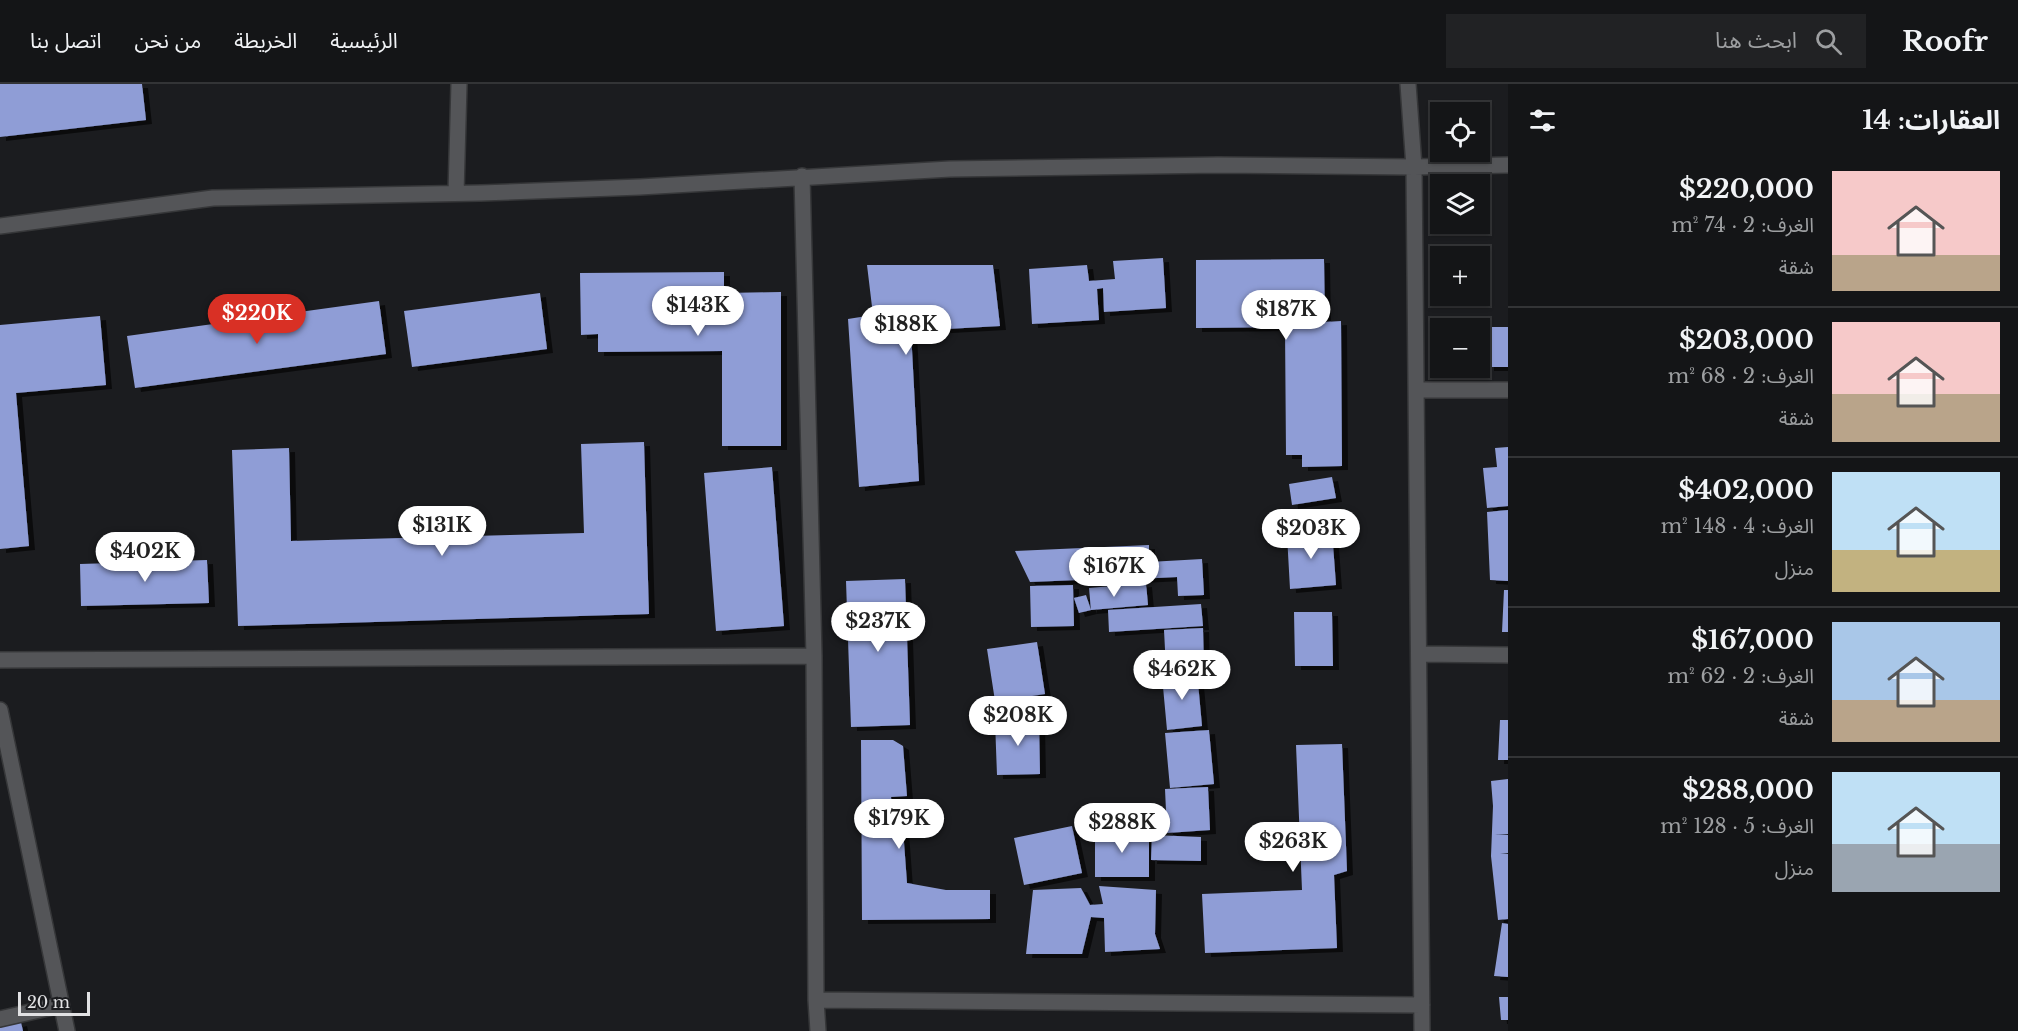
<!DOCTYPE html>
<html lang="ar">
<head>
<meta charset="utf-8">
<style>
  body { margin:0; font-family:"Libre Baskerville","Noto Sans Arabic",serif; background:#212224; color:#f1f3f6; direction:rtl; height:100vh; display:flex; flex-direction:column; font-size:22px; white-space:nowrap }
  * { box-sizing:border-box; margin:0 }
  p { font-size:20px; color:#9d9fa1 }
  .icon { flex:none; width:33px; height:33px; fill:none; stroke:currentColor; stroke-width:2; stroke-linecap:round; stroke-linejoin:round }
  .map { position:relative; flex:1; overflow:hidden; direction:ltr }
  .details { display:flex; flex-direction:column; background:#141517; width:510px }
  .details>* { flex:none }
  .buttons { position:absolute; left:1430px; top:18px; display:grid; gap:12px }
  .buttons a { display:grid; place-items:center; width:60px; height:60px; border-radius:0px; background:#141517; box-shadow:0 2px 4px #0004,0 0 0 2px #333436; font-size:30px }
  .scale { position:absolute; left:18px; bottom:15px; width:72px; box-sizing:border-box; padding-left:6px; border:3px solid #e1e1e3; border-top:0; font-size:16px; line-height:21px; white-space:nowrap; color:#e1e1e3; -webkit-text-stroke:4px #1b1c1f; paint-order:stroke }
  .price { position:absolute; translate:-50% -51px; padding:0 14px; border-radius:21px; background:#fff; color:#222; font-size:20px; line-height:39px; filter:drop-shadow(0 2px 3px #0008) }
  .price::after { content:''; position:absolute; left:50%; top:36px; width:18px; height:14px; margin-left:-9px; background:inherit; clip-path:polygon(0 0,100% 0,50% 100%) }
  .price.active { background:#d93025; color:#fff }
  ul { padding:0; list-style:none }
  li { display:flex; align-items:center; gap:18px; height:150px; padding:0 18px }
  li+li { border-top:2px solid #333436 }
  li span { display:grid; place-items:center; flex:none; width:168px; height:120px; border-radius:0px; color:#555 }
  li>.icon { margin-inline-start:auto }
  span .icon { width:72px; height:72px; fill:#fffc; stroke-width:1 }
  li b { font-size:26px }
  h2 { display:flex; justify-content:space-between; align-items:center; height:72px; padding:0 18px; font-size:26px }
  header { display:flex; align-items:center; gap:36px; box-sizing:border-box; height:84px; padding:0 30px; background:#141517; border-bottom:2px solid #333436 }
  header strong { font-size:28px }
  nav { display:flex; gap:33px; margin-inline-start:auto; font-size:21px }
  .search { width:420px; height:54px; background:#212224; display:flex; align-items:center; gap:15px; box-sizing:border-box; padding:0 21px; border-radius:0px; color:#9d9fa1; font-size:22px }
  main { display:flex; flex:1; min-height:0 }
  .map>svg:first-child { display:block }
</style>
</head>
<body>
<header>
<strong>Roofr</strong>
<div class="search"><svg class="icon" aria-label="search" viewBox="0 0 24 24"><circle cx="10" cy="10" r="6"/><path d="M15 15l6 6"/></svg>ابحث هنا</div>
<nav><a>الرئيسية</a><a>الخريطة</a><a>من نحن</a><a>اتصل بنا</a></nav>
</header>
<main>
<section class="details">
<h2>العقارات: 14<svg class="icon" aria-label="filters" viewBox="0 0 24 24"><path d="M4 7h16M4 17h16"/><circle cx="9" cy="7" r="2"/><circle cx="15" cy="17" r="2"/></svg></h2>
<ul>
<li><span style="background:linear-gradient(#f6c9c9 70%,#b9a48a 0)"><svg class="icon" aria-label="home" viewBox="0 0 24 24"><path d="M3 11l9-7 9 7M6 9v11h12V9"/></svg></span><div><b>$220,000</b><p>الغرف: 2 · 74 m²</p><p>شقة</p></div></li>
<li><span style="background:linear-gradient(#f6c9c9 60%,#b9a48a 0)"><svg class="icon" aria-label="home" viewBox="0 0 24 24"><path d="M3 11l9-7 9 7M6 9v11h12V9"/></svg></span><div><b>$203,000</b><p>الغرف: 2 · 68 m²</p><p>شقة</p></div></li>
<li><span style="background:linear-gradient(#bfe0f5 65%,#c2b280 0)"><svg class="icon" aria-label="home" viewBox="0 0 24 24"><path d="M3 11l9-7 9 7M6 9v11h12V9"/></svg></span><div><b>$402,000</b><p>الغرف: 4 · 148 m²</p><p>منزل</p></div></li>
<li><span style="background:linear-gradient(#a9c7e8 65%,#b9a48a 0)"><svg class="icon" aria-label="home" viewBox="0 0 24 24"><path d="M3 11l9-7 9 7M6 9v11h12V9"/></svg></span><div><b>$167,000</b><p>الغرف: 2 · 62 m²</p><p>شقة</p></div></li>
<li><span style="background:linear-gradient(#bfe0f5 60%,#9aa5b1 0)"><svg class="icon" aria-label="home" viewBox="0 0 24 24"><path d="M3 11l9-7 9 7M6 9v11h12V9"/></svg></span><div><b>$288,000</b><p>الغرف: 5 · 128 m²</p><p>منزل</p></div></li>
</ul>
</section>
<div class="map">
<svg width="1508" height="947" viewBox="0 0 1508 947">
  <defs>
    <filter id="shadow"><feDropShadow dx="6" dy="4" stdDeviation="0" flood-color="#0009"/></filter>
  </defs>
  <rect width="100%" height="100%" fill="#1b1c1f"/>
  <path fill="#8f9dd6" filter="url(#shadow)" d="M0 0H142L146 36 0 53Z
    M1163 174 1166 224 1104 228 1103 204 1097 205 1099 236 1032 240 1029 185 1087 181 1089 197 1115 195 1113 177Z
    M1324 175 1325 238 1341 237 1342 382 1302 383V371H1286L1285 243 1196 244V176Z
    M867 181H993L1000 242 911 247 919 397 859 403 848 235 873 231Z
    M724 188V209L781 208V362H722V267L598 268V250L581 251 580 189Z
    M540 209 547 265 412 283 404 227Z
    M379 217 386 270 135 304 127 252Z
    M100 232 106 301 16 309 29 462 0 465V241Z
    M1487 243H1508V283H1488Z
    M644 358 649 530 238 542 232 366 289 364 291 457 584 449 581 360Z
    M1508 363V422L1487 424 1483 384 1497 383 1495 364Z
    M772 383 784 542 716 547 704 389Z
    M1332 393 1336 414 1292 421 1289 400Z
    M1508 426V497L1490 496 1487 428Z
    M1332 447 1336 501 1290 505 1287 451Z
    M1149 461V478L1202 475 1204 511 1178 512 1177 493 1117 496 1116 478 1077 480 1078 496 1030 498 1015 467Z
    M207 476 209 519 81 522 80 480Z
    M905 495 910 641 851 643 846 497Z
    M1146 499 1148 521 1091 526 1079 529 1074 514 1086 511 1091 526 1089 504Z
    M1073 501 1074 542 1031 543 1030 502Z
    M1504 506H1508V548H1502Z
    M1201 520 1203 542 1109 548 1108 526Z
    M1294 528H1332L1333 582H1295Z
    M1203 544 1204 583 1166 585 1164 546Z
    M1037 558 1045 610 1019 614 1022 635 1013 636 1010 615 995 617 987 565Z
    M1197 588 1202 642 1167 646 1162 592Z
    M1039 636 1040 690 997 691 995 637Z
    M1500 636H1508V676H1498Z
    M1209 646 1214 700 1170 704 1165 649Z
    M861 656H893L903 662 907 712 891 713 894 746 903 745 907 799 946 806H990V835L862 836Z
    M1342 660 1347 787 1334 791 1337 864 1205 869 1202 810 1302 806 1296 661Z
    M1508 695V750L1495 751H1508V769L1500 770H1508V835L1498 836 1491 772 1493 722 1491 697Z
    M1208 703 1210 746 1167 749 1165 705Z
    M1072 742 1082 789 1024 801 1014 754Z
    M1095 746H1149V793H1095Z
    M1152 751 1201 753V777L1151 776Z
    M1099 802 1156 806 1155 850 1160 865 1105 868 1104 834 1091 833 1082 870H1026L1033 806 1081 804 1090 821 1103 820Z
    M1502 839 1508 840V893L1494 892Z
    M1499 913H1508V936H1501Z
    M21 938 23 947H0V943Z"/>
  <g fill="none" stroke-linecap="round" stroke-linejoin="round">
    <g stroke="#363739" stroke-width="18">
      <path id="minor" d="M1408 0 1414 83 1422 947
        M802 92 814 572 816 916 818 947
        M456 109 459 0
        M0 142 213 114 481 109 640 103 950 85 1218 81 1414 83 1508 81
        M1416 306H1508
        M1419 570 1508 571
        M0 576 814 572
        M0 626 67 947
        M816 916 1422 921
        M0 935 61 921"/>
    </g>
    <use href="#minor" stroke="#545558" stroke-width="15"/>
  </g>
</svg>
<div class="buttons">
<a><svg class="icon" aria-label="locate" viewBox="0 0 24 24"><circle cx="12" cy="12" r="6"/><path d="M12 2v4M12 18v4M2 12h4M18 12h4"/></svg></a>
<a><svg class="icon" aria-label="layers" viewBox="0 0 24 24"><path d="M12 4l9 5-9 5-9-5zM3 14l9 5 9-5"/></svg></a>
<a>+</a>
<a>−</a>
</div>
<div class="scale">20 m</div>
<b class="price" style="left:698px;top:253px">$143K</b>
<b class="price" style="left:1286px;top:257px">$187K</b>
<b class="price active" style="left:257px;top:261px">$220K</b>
<b class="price" style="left:906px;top:272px">$188K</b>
<b class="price" style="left:442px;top:473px">$131K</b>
<b class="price" style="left:1311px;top:476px">$203K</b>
<b class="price" style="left:145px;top:499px">$402K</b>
<b class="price" style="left:1114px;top:514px">$167K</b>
<b class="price" style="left:878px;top:569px">$237K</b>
<b class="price" style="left:1182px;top:617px">$462K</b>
<b class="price" style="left:1018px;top:663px">$208K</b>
<b class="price" style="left:899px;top:766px">$179K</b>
<b class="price" style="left:1122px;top:770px">$288K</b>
<b class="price" style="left:1293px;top:789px">$263K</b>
</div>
</main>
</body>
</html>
